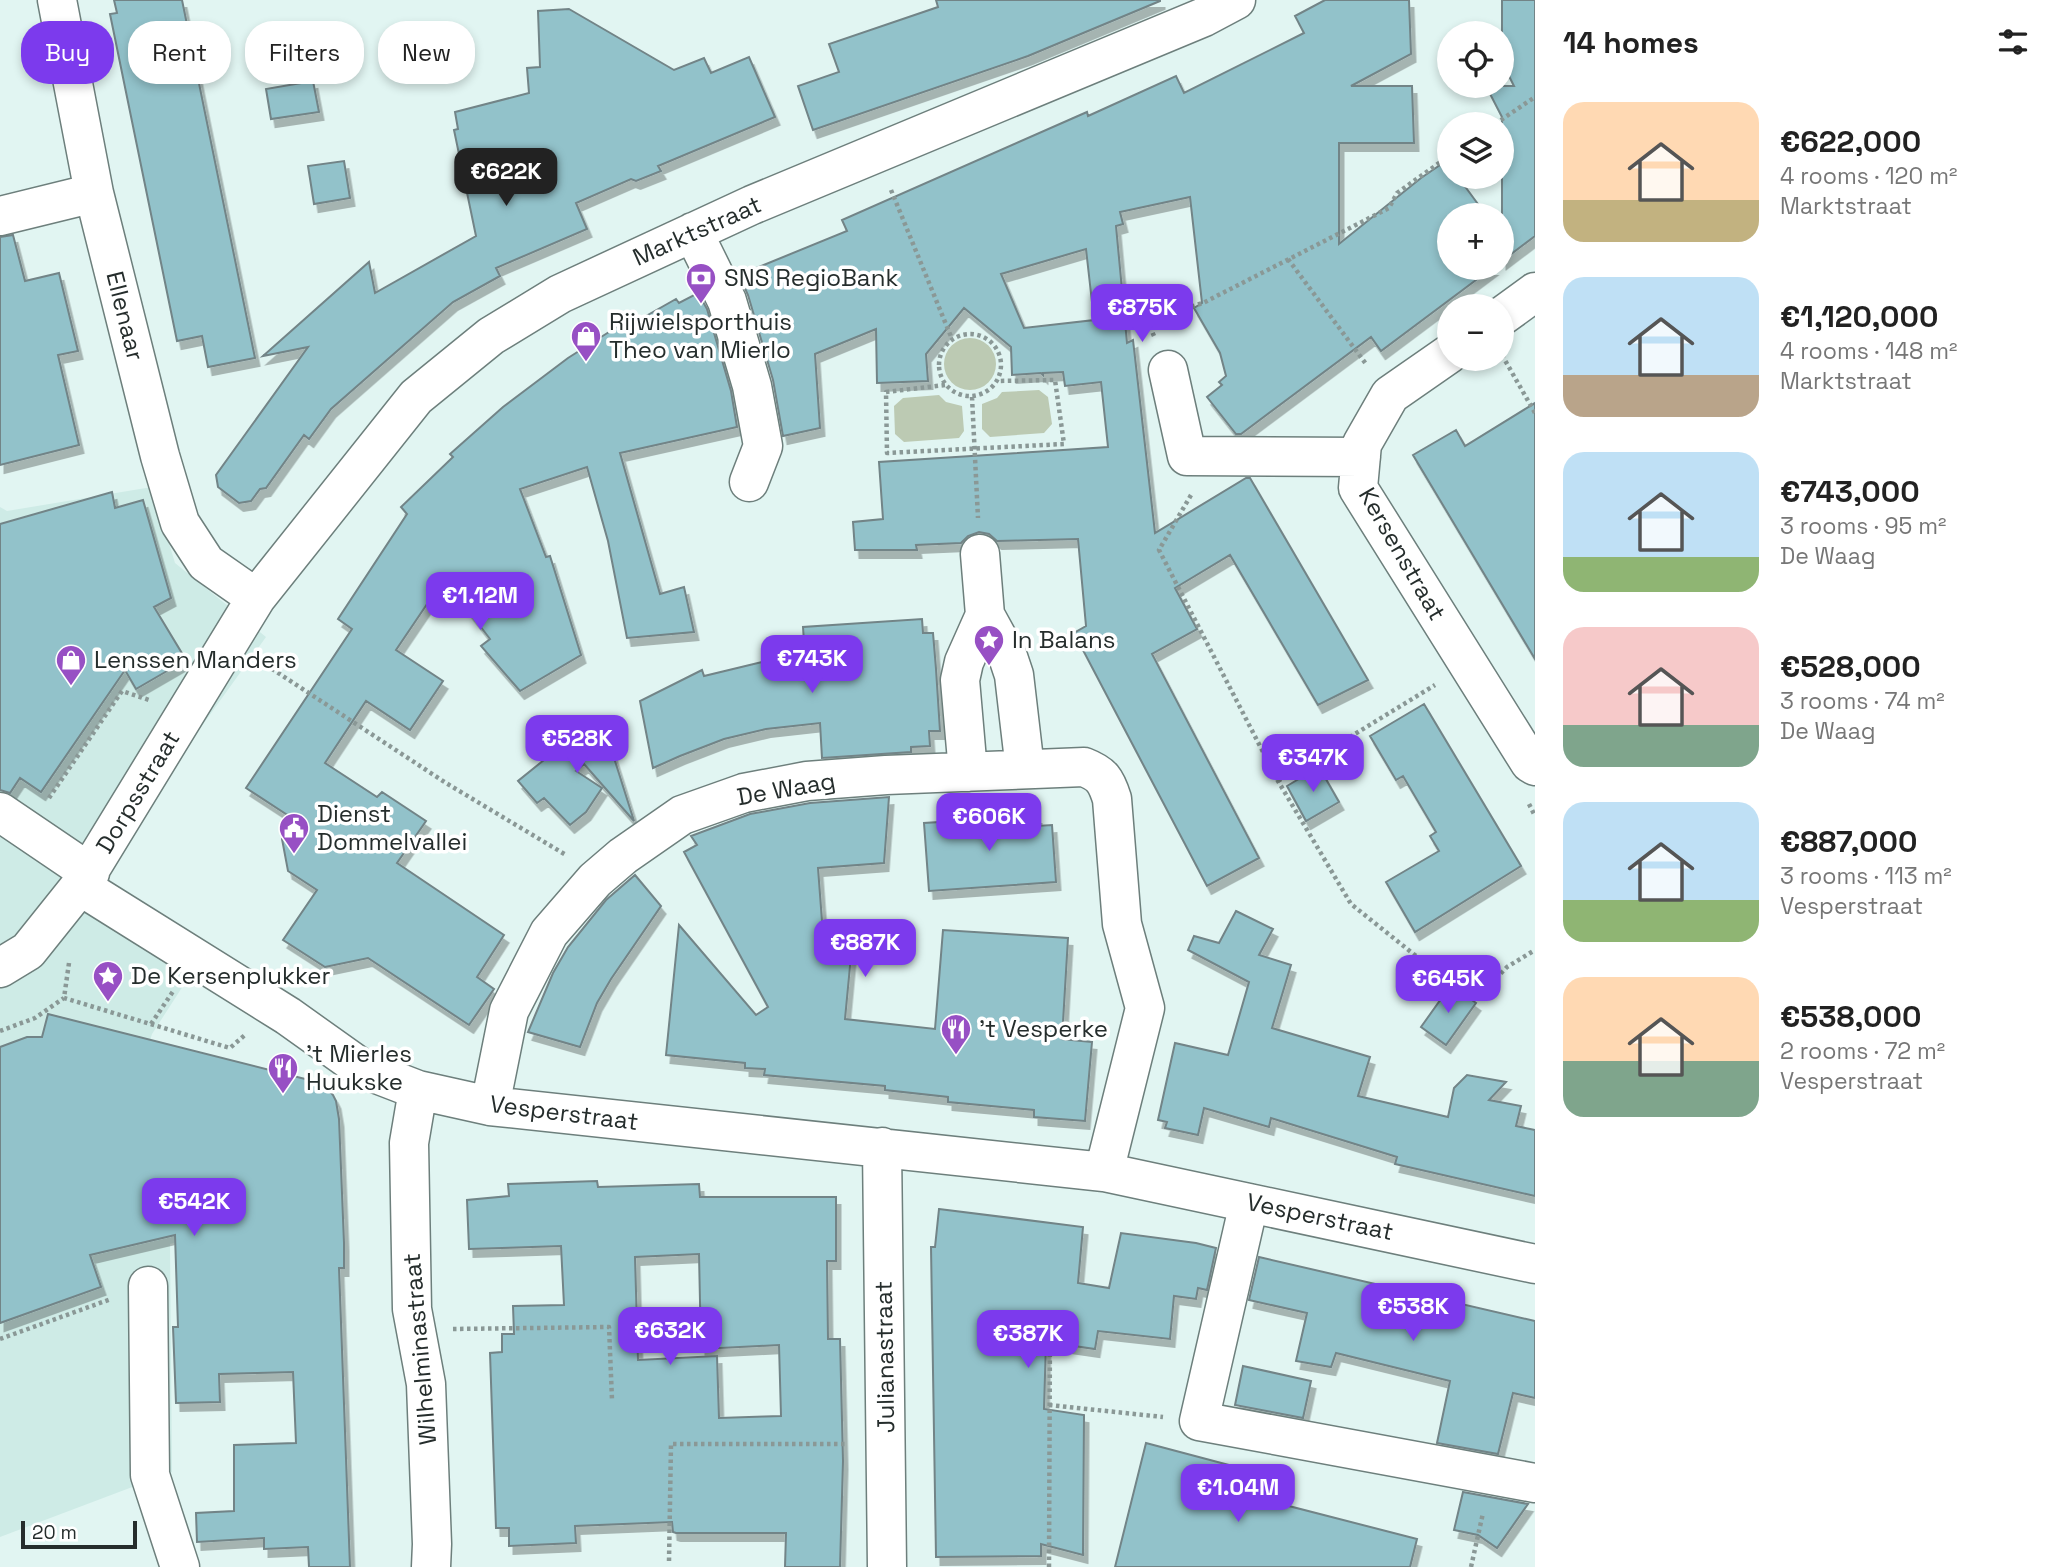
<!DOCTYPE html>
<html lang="en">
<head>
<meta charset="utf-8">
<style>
  body { margin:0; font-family:"Space Grotesk",sans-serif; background:#f6f6f6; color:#222; height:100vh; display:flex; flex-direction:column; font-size:26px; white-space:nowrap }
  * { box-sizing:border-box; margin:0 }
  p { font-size:23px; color:#767676 }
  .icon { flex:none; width:38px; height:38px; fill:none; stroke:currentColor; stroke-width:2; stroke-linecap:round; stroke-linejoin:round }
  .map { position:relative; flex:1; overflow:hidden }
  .panel { display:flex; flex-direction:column; background:#fff; width:525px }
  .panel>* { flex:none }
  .top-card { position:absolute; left:21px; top:21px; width:665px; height:63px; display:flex; gap:14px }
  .controls { position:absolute; left:1437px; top:21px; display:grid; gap:14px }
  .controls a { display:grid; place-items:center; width:77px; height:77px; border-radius:50%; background:#fff; box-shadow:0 4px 10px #0003; font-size:35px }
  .scale { position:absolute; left:21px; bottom:18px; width:116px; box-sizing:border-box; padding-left:7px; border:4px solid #252d2c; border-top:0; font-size:19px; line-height:24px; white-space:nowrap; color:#252d2c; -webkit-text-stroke:5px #fff; paint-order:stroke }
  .price { position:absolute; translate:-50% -60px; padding:0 16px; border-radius:14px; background:#7c3aed; color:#fff; font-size:23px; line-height:46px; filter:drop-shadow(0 2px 4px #0008) }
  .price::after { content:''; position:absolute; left:50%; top:42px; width:21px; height:16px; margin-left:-10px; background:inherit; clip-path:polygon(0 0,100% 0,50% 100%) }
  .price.on { background:#222; color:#fff }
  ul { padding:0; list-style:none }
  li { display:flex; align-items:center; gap:21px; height:175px; padding:0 28px }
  li span { display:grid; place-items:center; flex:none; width:196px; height:140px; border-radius:21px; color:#555 }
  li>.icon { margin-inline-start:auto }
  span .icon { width:84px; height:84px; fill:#fffc; stroke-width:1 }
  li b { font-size:30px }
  h2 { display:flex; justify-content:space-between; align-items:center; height:84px; padding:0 28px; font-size:30px }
  .tag { padding:0 24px; border-radius:28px; background:#fff; box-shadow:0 4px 10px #0003; font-size:24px; line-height:63px }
  .tag.on { background:#7c3aed; color:#fff }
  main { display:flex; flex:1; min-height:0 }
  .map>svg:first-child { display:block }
</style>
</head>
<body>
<main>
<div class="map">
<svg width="1535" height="1567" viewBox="0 0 1535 1567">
  <defs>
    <filter id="shadow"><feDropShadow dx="4.5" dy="8" stdDeviation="0" flood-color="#0004"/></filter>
  </defs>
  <rect width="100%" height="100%" fill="#e1f5f2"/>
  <path fill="#ceebe6" d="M152 487 175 563 266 637 111 852 101 916 192 972 152 1034 138 1079 180 1241 170 1244 172 1472 0 1537V507L7 511Z"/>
  <path fill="#bccab3" d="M944 364a26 26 0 1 1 52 0a26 26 0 1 1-52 0Z
    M1039 390 1048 397 1052 424 1044 433 990 437 982 429V404L997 398 1002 392Z
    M939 395 946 402 962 406 964 431 959 438 904 442 895 434 894 406 903 398Z"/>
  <path fill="#92c2ca" stroke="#728487" stroke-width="2" fill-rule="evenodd" filter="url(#shadow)" d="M114 0H182L255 358 208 367 202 336 177 341 110 14 117 13Z
    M936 0H1160V1L1028 56 813 130 798 86 839 72 829 44 938 7Z
    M1325 0H1409L1411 54 1351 86H1412L1414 143H1339V244L1421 178 1446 161 1449 164V177H1458L1486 215H1449V268H1492L1381 351 1371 337 1241 434H1236L1207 397 1222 385 1219 382 1226 376 1220 353 1194 308 1202 303 1190 197 1120 212 1123 224 1116 226 1127 343 1133 340 1155 533 1246 478H1250L1368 680 1318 705 1230 555 1175 588 1197 629 1152 654 1259 858 1207 886 1074 633 1086 626 1078 539 997 541 989 534 979 532 968 536 961 543 916 545 917 550H855L853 522 883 519 879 462 1108 447 1101 382 1065 386 1063 372 1043 373V375L1041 373 1012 375 1011 347 964 308 926 354 928 381 877 383 876 329 815 354 820 428 783 436 773 380 748 295 739 275 847 231 842 220 1087 112 1088 116 1176 76 1184 93 1304 33 1295 16ZM1086 249 1094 320 1024 328 1001 274Z
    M1502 0H1535V236L1502 261V117L1486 86H1514L1502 62Z
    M569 9 674 70 704 58 711 73 749 57 775 117 658 166 661 171 636 181 631 179 576 203 587 229 496 268 500 276 453 302 331 409 309 439 304 435 266 488 260 489 251 501 239 503 218 487 216 475 308 347 263 356 369 262 375 293 476 236 454 130 458 129 455 112 529 93 527 68 540 67 538 11Z
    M313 81 319 112 271 119 266 89Z
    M344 161 350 198 314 204 308 166Z
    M13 235 25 281 59 273 78 351 58 355 79 445 0 465V237Z
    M698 293 707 309 731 391 737 427 620 453 660 594 684 587 694 632 627 638 608 541 587 467 520 489 546 557 550 556 581 655 520 691 481 646 490 639 444 579 396 650 443 681 410 730 366 701 325 763 377 797 382 792 426 821 397 863 504 935 477 977 494 989 469 1025 368 958 325 967 283 940 317 890 288 871 282 839 295 820 246 788 352 629 338 619 407 514 401 507 453 457 450 454 503 407 568 358 620 325 623 329 676 299 679 303Z
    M1535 403V659L1413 455 1456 430 1465 446Z
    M112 492 115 508 143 500 171 598 154 607 186 660 136 689 125 670 41 792 20 778 10 793 0 790V524Z
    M922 619 923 633H933L936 669 940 731H929L930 746 911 747V752L822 758 820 723 766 729 724 739 680 756 653 768 640 701 702 670 704 676 762 662 805 657 803 627Z
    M1424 704 1521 866 1415 932 1386 882 1439 851 1430 836 1436 832 1403 776 1396 780 1370 736Z
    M602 720 634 821 584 764 576 771 602 788 586 812 570 825 544 798 537 803 518 781 591 722 594 725Z
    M1319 767 1339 802 1306 821 1287 786Z
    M889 797 884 863 818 868 822 921 854 924 845 1019 935 1029 943 930 1068 938 1062 1039 1092 1042 1085 1121 1034 1117V1110L948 1102V1097L885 1090V1086L764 1075 765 1069 745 1068V1063L666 1055 679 925 756 1015 768 1007 684 852 697 845 691 836 750 814 810 803Z
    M1037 816V826L1052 825 1056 882 929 891 924 823Z
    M635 875 661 906 611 979 597 1003 580 1047 528 1032 553 973 568 947 606 900Z
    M1236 911 1273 929 1259 955 1291 965 1272 1028 1370 1057 1358 1096 1448 1117 1454 1088 1467 1075 1506 1082 1489 1100 1521 1106 1516 1126 1535 1130V1196L1395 1164 1397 1157 1271 1118 1269 1127 1204 1108 1198 1135 1165 1128 1167 1122 1158 1120 1175 1043 1228 1055 1249 982 1188 950 1194 936 1219 943Z
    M1451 985 1476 1003 1446 1045 1421 1027Z
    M48 1014 317 1082 324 1084 333 1095 336 1101 339 1119 344 1243V1268H339L350 1567H309L308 1547 264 1549V1538L197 1542 196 1513 234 1511V1445L296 1443 293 1372 219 1374 220 1402 176 1403 173 1327H178L175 1235 90 1255 101 1287 0 1323V1047L27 1037H42Z
    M597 1181 598 1187 699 1184 700 1197H836V1261H827L828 1339H840L843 1461 840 1567H785L786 1533H676L673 1532 672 1522 575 1526 576 1543 509 1546V1528H496L490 1353 502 1352V1334H514L513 1306 564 1305 561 1246 469 1249 467 1200 509 1196 508 1184ZM699 1254 701 1349 779 1345 781 1416 719 1418 717 1356 638 1360 635 1257Z
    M939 1209 1083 1227 1078 1283 1109 1288 1121 1233 1196 1243 1216 1248 1207 1290 1198 1288 1196 1299 1174 1296 1170 1339 1098 1331 1095 1349 1046 1342 1044 1409 1084 1415 1083 1555 1041 1544V1556L936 1557 931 1247H935Z
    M1259 1257 1535 1321V1398L1513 1393 1498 1454 1437 1443 1450 1381 1336 1353 1331 1367 1296 1361 1307 1313 1249 1300Z
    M1243 1366 1311 1381 1303 1418 1235 1405Z
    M1146 1443 1244 1469 1241 1482 1253 1484 1250 1496 1417 1539 1410 1567H1115Z
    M1463 1492 1528 1504 1497 1548 1478 1535 1454 1530Z"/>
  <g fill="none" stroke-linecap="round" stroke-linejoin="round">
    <g stroke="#6d7f7c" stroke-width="41">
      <path id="minor" d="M57 0 94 193 160 456 180 523 206 563 256 598
        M0 216 94 193
        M693 232 727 301 752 386 763 446 749 482
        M1502 316 1535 292
        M1449 354 1390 395 1362 444 1358 488 1530 763 1535 766
        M1168 370 1187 456 1361 457
        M980 554 985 615 1008 657 1014 675 1025 769
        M968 772 960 680 964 662 985 615
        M0 812 90 873
        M80 886 288 1016 361 1068 418 1090 490 1106 1104 1172 1535 1264
        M0 968 28 951 80 886 256 598 416 397 491 336 560 294 752 205 1204 17 1236 0
        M418 1090 409 1143 412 1309 426 1384 432 1544 431 1567
        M490 1106 509 1011 549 933 595 880 623 856 682 815 744 793 807 781 886 775 1084 767C1102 774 1106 780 1112 799L1122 924 1145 1008 1104 1172
        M882 1147 887 1567
        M1249 1203 1199 1421 1535 1483
        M148 1286 150 1475 180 1567"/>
    </g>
    <path stroke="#8a9896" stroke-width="4.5" stroke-dasharray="3.5 3.5" stroke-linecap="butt" d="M1495 124 1535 97
      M891 190 952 339
      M1288 259 1366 364
      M939 365a31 31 0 1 1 62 0a31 31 0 1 1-62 0Z
      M1154 336 1150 327 1183 309 1203 303 1389 208 1397 193 1449 156
      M1502 355 1535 413
      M945 385 886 392 887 453 1064 444 1055 380 997 381
      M972 397 978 518
      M1191 495 1159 550 1278 781 1351 904 1436 972 1477 998 1507 967 1535 950
      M260 661 446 783 566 855
      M1278 781 1435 685
      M49 798 122 691 149 700
      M1529 804 1535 816
      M69 963 64 998 230 1048 246 1034
      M151 1024 174 990
      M0 1031 35 1018 64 998
      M453 1329 609 1327 612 1400
      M0 1339 111 1299
      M1049 1405 1163 1417
      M669 1561 671 1444H846
      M1049 1567 1050 1323
      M1471 1567 1483 1513"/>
    <use href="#minor" stroke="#fff" stroke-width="38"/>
  </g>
  <defs>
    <g id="bank-pin" transform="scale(1.575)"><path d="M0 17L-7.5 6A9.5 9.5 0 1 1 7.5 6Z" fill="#9750c4" stroke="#fff"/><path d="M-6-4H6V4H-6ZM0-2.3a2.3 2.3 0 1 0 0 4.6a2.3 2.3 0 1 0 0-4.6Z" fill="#fff"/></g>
    <g id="shop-pin" transform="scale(1.575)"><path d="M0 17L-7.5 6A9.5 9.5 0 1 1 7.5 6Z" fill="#9750c4" stroke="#fff"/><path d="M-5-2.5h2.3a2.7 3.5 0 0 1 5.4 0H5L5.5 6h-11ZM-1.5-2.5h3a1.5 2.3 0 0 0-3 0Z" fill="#fff"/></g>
    <g id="sight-pin" transform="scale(1.575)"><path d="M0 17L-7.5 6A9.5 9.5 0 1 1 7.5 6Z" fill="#9750c4" stroke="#fff"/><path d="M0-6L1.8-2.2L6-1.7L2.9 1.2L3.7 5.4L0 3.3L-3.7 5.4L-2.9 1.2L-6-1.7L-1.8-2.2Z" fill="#fff"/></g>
    <g id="civic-pin" transform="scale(1.575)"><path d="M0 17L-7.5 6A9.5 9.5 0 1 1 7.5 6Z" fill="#9750c4" stroke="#fff"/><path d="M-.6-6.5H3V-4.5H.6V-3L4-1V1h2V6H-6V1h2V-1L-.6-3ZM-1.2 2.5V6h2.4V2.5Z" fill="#fff"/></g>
    <g id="restaurant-pin" transform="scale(1.575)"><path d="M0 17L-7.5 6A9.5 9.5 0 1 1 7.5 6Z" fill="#9750c4" stroke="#fff"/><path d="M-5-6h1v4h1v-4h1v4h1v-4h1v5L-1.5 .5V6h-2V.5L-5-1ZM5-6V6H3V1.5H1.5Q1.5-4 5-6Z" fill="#fff"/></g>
  </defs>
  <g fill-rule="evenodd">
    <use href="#bank-pin" x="701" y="278"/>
    <use href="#shop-pin" x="586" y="336"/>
    <use href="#sight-pin" x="989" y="640"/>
    <use href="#shop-pin" x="71" y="660"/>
    <use href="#civic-pin" x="294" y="828"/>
    <use href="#sight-pin" x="108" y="976"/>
    <use href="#restaurant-pin" x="956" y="1029"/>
    <use href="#restaurant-pin" x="283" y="1068"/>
  </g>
  <g text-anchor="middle" stroke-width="7" stroke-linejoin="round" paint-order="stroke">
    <g font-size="24" fill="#252d2c" stroke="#fff">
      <text transform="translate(697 231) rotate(-24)" y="8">Marktstraat</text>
      <text transform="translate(125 316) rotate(76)" y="8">Ellenaar</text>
      <text transform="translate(1402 554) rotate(60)" y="8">Kersenstraat</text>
      <text transform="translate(786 789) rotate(-10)" y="8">De Waag</text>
      <text transform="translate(138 792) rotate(-59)" y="8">Dorpsstraat</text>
      <text transform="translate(564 1113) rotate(7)" y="8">Vesperstraat</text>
      <text transform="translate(1320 1217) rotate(12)" y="8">Vesperstraat</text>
      <text transform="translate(420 1349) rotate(-95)" y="8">Wilhelminastraat</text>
      <text transform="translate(885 1357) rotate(-91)" y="8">Julianastraat</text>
    </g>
    <g font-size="24" fill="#252d2c" stroke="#fff" text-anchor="start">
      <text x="724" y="286">SNS RegioBank</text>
      <text x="609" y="330">Rijwielsporthuis<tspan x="609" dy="28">Theo van Mierlo</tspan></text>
      <text x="1012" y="648">In Balans</text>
      <text x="94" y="668">Lenssen Manders</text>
      <text x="317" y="822">Dienst<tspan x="317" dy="28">Dommelvallei</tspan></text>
      <text x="131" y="984">De Kersenplukker</text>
      <text x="979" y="1037">'t Vesperke</text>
      <text x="306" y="1062">'t Mierles<tspan x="306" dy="28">Huukske</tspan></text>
    </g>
  </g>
</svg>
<div class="controls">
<a><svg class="icon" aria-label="locate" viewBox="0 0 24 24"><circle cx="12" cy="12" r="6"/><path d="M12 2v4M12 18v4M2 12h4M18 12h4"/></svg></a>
<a><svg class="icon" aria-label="layers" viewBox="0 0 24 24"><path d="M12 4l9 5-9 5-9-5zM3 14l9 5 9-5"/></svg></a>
<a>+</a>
<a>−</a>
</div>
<div class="scale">20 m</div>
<b class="price on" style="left:506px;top:208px">€622K</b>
<b class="price" style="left:1142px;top:344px">€875K</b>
<b class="price" style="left:480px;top:632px">€1.12M</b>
<b class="price" style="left:812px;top:695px">€743K</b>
<b class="price" style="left:577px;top:775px">€528K</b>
<b class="price" style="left:1313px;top:794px">€347K</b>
<b class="price" style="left:989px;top:853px">€606K</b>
<b class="price" style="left:865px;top:979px">€887K</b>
<b class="price" style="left:1448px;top:1015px">€645K</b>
<b class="price" style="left:194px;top:1238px">€542K</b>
<b class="price" style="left:1413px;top:1343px">€538K</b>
<b class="price" style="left:670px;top:1367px">€632K</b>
<b class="price" style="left:1028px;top:1370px">€387K</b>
<b class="price" style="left:1238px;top:1524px">€1.04M</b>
<div class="top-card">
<a class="tag on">Buy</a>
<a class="tag">Rent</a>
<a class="tag">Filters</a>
<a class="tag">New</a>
</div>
</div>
<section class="panel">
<h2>14 homes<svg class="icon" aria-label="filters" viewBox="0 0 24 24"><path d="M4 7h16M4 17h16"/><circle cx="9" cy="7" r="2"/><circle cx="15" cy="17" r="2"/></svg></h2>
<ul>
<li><span style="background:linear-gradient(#ffd9b3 70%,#c2b280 0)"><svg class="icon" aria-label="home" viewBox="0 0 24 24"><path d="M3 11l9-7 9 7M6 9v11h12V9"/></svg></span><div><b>€622,000</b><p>4 rooms · 120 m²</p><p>Marktstraat</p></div></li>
<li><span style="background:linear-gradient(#bfe0f5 70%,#b9a48a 0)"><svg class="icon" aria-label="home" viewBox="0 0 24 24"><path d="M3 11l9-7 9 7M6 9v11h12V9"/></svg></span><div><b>€1,120,000</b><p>4 rooms · 148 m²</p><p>Marktstraat</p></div></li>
<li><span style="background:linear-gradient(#bfe0f5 75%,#8fb573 0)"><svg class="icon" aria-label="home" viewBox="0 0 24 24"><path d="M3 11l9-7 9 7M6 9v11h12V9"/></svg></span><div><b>€743,000</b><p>3 rooms · 95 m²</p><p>De Waag</p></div></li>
<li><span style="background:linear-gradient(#f6c9c9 70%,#7fa58c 0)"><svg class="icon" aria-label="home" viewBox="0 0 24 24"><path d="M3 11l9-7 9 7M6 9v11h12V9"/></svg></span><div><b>€528,000</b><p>3 rooms · 74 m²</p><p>De Waag</p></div></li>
<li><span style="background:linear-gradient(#bfe0f5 70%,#8fb573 0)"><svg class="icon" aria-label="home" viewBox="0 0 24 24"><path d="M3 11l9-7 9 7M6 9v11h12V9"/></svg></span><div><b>€887,000</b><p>3 rooms · 113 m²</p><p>Vesperstraat</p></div></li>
<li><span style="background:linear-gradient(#ffd9b3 60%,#7fa58c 0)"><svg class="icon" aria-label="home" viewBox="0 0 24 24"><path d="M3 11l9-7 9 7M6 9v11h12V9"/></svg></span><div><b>€538,000</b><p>2 rooms · 72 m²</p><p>Vesperstraat</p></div></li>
</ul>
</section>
</main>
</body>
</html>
